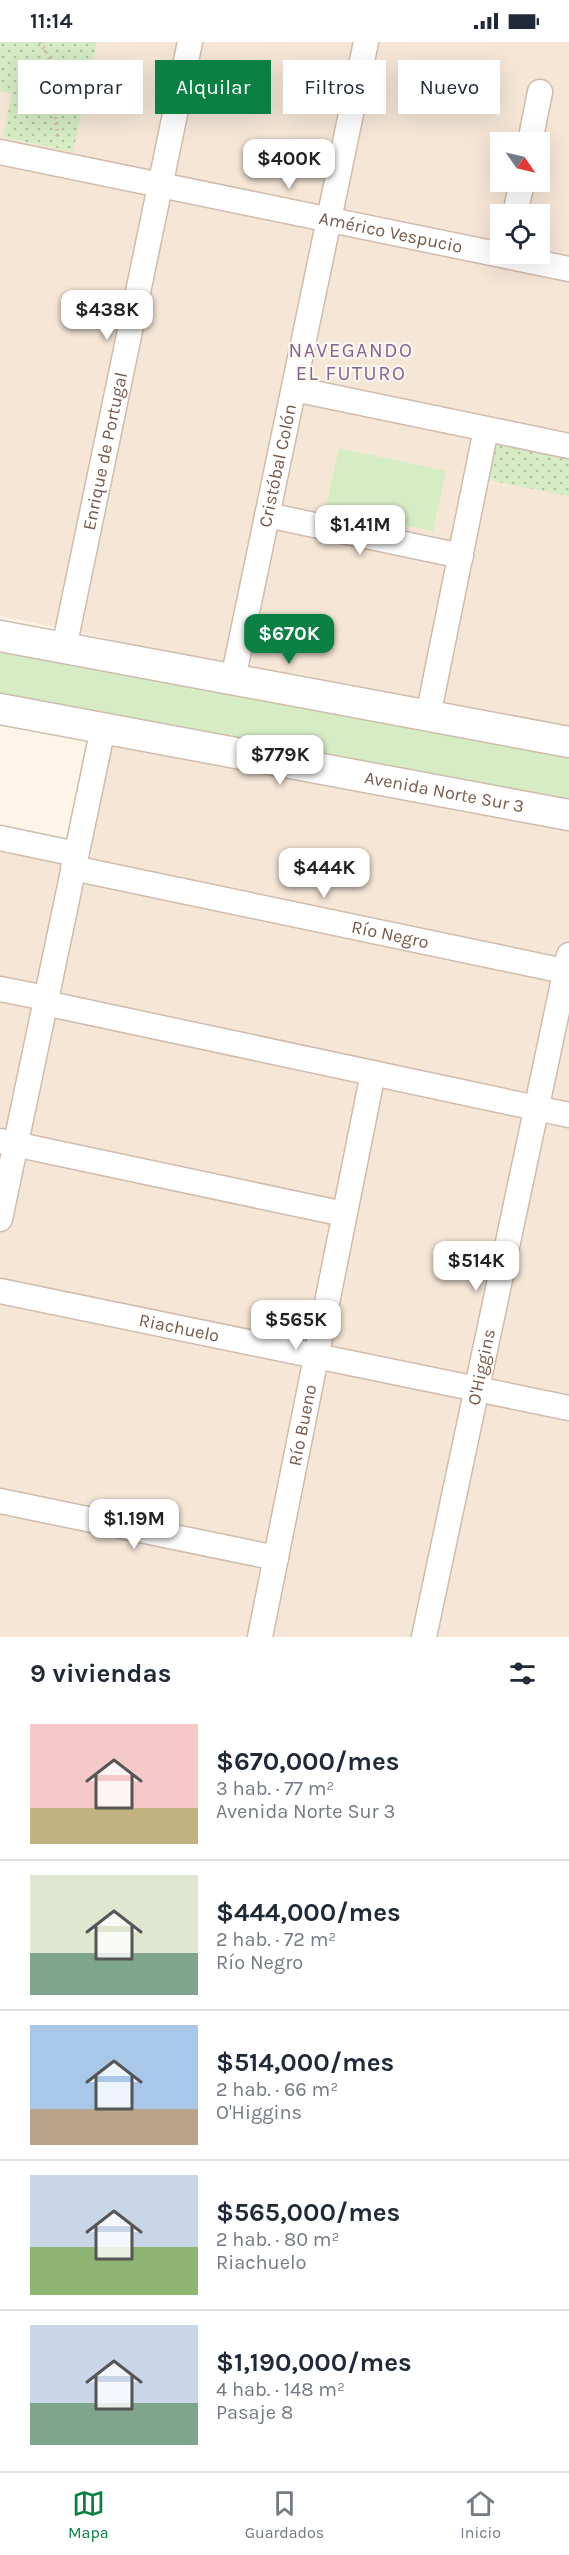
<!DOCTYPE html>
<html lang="es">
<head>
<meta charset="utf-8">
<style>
  body { margin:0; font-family:Karla,sans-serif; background:#f2f2f3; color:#1f2937; height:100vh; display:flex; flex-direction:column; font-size:22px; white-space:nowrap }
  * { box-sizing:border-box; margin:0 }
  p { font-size:20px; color:#747a83 }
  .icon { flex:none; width:33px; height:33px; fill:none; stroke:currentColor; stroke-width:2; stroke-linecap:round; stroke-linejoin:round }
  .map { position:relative; height:1595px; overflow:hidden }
  .sheet { display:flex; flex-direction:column; background:#fff; flex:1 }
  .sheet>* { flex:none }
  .guide { position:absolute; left:18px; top:18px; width:534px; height:54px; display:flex; gap:12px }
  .needle { width:39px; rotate:124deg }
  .controls { position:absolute; left:490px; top:90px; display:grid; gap:12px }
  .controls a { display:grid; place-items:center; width:60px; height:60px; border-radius:0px; background:#fff; box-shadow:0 6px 24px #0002; font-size:30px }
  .price { position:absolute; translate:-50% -51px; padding:0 14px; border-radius:12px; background:#fff; color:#222; font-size:20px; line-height:39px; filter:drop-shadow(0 2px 3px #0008) }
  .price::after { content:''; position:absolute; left:50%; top:36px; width:18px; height:14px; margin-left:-9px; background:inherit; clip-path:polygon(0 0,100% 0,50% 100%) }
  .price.current { background:#0b8043; color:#fff }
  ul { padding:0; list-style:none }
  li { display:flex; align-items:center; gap:18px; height:150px; padding:0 30px }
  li+li { border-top:2px solid #e0e1e3 }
  li span { display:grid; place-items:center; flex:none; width:168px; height:120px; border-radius:0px; color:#555 }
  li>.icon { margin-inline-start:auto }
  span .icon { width:72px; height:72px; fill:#fffc; stroke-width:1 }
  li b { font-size:26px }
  h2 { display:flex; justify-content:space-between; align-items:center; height:72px; padding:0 30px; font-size:26px }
  .tag { padding:0 21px; border-radius:0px; background:#fff; box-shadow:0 6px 24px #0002; font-size:21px; line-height:54px }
  .tag.current { background:#0b8043; color:#fff }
  .status { display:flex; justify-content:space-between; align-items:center; height:42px; padding:0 30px; background:#fff; direction:ltr }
  .status svg { height:16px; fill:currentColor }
  .tab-bar { display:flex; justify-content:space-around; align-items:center; height:84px; border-top:2px solid #e0e1e3; background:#fff; font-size:16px; color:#747a83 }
  .tab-bar a { display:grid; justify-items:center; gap:3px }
  .tab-bar .current { color:#0b8043 }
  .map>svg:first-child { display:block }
</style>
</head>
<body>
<div class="status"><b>11:14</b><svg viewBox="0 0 49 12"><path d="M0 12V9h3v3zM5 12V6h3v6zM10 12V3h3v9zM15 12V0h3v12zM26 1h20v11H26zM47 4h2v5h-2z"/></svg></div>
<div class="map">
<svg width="569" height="1595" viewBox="0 0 569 1595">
  <defs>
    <pattern id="park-dots" width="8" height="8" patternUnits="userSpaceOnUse" patternTransform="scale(1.5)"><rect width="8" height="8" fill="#d5ecc5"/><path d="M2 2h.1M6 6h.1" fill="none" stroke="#b2c2a2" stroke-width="1.8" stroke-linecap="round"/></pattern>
  </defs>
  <rect width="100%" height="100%" fill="#fdf5e8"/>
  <path fill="#f5e6d6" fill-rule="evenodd" d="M0 0H569V1595H0V785L66 798 107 596 0 574ZM501 100H540V140H501ZM501 172H540V212H501Z"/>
  <path fill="#d5ecc5" d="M339 406 446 429 433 489 326 467Z
    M0 607 569 714V761L0 657Z"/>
  <path fill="url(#park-dots)" d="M0 0H97L73 110 3 95 12 52 0 49Z
    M495 400 569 411V454L483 437Z"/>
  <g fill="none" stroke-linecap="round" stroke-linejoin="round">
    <g stroke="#d0bcac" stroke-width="27">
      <g id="minor">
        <path d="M530 100 540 50"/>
        <path id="s1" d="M0 110 569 227"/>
        <path d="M515 172 522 140"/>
        <path d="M294 347 569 404"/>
        <path d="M267 473 461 514"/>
        <path id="s2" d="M64 606 190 0"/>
        <path id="s3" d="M233 637 366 0"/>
        <path d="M428 674 486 387"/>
        <path d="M0 796 76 812"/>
        <path id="s4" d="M73 826 569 930"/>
        <path d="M0 947 46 956"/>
        <path d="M45 961 569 1073"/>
        <path d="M0 1099 344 1172"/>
        <path d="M0 1177 103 686"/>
        <path id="s5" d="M0 1249 569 1366"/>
        <path d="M0 1459 276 1516"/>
        <path id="s6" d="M260 1595 373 1031"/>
        <path id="s7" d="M424 1595 569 913"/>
      </g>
    </g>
    <g stroke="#d0bcac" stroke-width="33">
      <g id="tertiary">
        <path d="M0 594 569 700"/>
        <path id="s8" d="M0 667 569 773"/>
      </g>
    </g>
    <path stroke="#d9b6a1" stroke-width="4" stroke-dasharray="1.5 4.5" stroke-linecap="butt" d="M40 0 49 15 58 98"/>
    <use href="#minor" stroke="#fff" stroke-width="24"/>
    <use href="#tertiary" stroke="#fff" stroke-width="30"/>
  </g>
  <g text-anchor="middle" stroke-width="4.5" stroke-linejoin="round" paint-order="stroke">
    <g font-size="18" fill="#795a4a" stroke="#fff8ef">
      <text dy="6" stroke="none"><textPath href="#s1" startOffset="399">Américo Vespucio</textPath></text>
      <text dy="6" stroke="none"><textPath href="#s2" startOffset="201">Enrique de Portugal</textPath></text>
      <text dy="6" stroke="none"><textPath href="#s3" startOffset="218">Cristóbal Colón</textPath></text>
      <text dy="6" stroke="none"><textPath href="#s8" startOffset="452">Avenida Norte Sur 3</textPath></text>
      <text dy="6" stroke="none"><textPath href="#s4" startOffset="324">Río Negro</textPath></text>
      <text dy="6" stroke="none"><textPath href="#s5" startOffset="183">Riachuelo</textPath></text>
      <text dy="6" stroke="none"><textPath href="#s7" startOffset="276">O'Higgins</textPath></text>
      <text dy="6" stroke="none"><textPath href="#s6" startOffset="216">Río Bueno</textPath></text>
    </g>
    <g font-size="20" letter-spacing="1.5" fill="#836295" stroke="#fff8ef">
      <text x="351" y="315">NAVEGANDO<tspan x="351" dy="23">EL FUTURO</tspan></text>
    </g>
  </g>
</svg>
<div class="controls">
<a><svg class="needle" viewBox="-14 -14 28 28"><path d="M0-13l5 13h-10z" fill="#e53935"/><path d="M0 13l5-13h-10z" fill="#747a83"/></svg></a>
<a><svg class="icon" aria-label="locate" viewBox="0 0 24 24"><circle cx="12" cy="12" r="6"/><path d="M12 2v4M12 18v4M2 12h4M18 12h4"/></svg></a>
</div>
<b class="price" style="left:289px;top:148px">$400K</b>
<b class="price" style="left:107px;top:299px">$438K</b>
<b class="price" style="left:360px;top:514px">$1.41M</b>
<b class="price current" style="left:289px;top:623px">$670K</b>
<b class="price" style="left:280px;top:744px">$779K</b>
<b class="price" style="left:324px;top:857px">$444K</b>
<b class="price" style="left:476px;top:1250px">$514K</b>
<b class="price" style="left:296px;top:1309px">$565K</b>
<b class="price" style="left:134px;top:1508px">$1.19M</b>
<div class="guide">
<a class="tag">Comprar</a>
<a class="tag current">Alquilar</a>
<a class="tag">Filtros</a>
<a class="tag">Nuevo</a>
</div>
</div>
<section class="sheet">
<h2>9 viviendas<svg class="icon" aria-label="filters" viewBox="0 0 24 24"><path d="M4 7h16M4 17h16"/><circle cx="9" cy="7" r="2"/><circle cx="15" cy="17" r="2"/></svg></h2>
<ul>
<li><span style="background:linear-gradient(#f6c9c9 70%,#c2b280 0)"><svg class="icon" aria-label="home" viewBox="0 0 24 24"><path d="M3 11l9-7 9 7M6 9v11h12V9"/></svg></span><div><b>$670,000/mes</b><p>3 hab. · 77 m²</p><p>Avenida Norte Sur 3</p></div></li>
<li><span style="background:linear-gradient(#dfe7d0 65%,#7fa58c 0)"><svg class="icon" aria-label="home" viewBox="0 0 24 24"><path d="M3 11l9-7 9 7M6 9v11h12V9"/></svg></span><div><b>$444,000/mes</b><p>2 hab. · 72 m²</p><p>Río Negro</p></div></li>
<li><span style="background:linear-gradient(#a9c7e8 70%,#b9a48a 0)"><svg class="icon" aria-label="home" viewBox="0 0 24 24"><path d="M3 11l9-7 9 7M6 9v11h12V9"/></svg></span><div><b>$514,000/mes</b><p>2 hab. · 66 m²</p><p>O'Higgins</p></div></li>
<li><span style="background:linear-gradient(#c9d6e8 60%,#8fb573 0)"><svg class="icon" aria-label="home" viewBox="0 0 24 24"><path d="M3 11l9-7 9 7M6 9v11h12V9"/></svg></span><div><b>$565,000/mes</b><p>2 hab. · 80 m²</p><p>Riachuelo</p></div></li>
<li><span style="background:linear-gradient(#c9d6e8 65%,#7fa58c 0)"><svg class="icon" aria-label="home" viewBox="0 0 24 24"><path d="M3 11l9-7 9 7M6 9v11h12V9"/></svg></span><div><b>$1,190,000/mes</b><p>4 hab. · 148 m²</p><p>Pasaje 8</p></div></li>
</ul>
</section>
<nav class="tab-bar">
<a class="current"><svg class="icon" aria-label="map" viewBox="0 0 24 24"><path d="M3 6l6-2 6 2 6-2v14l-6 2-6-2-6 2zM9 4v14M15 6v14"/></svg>Mapa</a>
<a><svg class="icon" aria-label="saved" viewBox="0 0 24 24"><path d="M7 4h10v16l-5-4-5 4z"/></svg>Guardados</a>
<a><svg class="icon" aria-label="home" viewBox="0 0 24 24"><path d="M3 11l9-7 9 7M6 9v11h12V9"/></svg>Inicio</a>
</nav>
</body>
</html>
